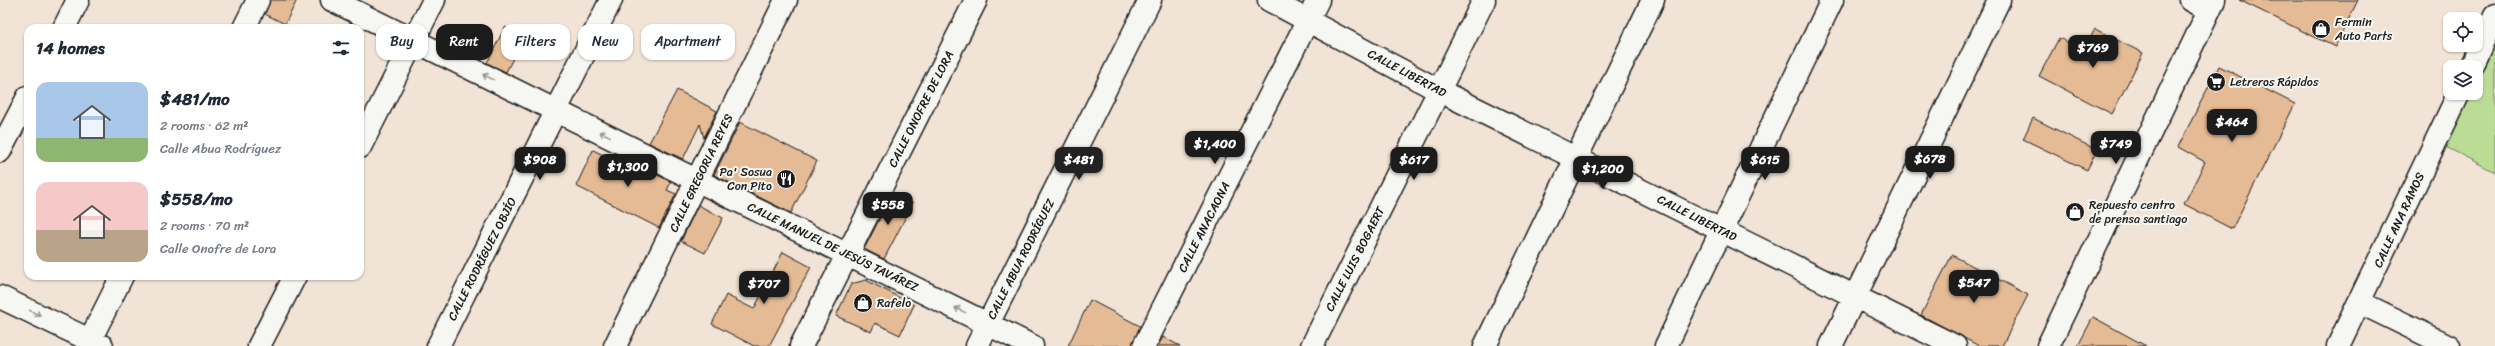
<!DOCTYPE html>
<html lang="en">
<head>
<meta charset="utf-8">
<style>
  body { margin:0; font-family:Sriracha,sans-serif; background:#f2f2f3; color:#1f2937; height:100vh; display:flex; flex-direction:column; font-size:15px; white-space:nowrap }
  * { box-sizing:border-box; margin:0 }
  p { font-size:13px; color:#747a83 }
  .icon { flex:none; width:22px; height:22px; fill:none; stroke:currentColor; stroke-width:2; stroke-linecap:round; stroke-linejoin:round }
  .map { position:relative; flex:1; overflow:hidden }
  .side { position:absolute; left:24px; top:24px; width:340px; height:256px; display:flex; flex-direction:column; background:#fff; border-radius:12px; box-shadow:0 1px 3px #0004 }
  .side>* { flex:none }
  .top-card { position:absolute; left:376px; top:24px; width:380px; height:36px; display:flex; gap:8px }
  .buttons { position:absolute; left:2443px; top:12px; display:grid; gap:8px }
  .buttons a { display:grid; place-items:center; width:40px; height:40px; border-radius:8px; background:#fff; box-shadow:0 1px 3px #0004; font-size:20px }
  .price { position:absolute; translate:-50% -34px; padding:0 9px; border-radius:8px; background:#1c1c1c; color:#fff; font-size:13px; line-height:26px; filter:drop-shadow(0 1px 2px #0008) }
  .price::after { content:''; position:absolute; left:50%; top:24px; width:12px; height:9px; margin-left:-6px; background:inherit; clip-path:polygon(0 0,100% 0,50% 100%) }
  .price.current { background:#222; color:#fff }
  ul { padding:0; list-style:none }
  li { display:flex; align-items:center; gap:12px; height:100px; padding:0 12px }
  li span { display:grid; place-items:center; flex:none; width:112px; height:80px; border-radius:12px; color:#555 }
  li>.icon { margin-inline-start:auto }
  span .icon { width:48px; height:48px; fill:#fffc; stroke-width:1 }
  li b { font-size:17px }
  h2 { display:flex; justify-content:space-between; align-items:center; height:48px; padding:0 12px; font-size:17px }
  .tag { padding:0 14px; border-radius:12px; background:#fff; box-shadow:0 1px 3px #0004; font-size:14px; line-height:36px }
  .tag.current { background:#1c1c1c; color:#fff }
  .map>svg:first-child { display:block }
</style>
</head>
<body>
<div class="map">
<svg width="2495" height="346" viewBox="0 0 2495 346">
  <rect width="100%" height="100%" fill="#f1e4d6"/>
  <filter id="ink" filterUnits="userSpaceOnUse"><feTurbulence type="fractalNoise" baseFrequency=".025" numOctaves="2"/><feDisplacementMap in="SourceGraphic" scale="8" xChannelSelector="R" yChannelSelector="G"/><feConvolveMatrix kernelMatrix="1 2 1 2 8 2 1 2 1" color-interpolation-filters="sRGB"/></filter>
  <g filter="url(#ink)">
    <path fill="#bbdc95" stroke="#6c7c58" d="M2495 45V172L2444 146 2471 93H2476V83Z"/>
    <path fill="#e5bb95" stroke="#1c1c1c" d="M270 0H297L285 24 265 14Z
      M2239 0H2358L2335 47Z
      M505 27 524 37 506 72 487 63Z
      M2095 29 2143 53 2112 114 2039 76 2059 38 2084 50Z
      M2219 66 2295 104 2232 229 2184 204 2205 162 2178 147Z
      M677 90 717 111 704 138 700 124 683 159 649 143Z
      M2033 118 2097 150 2087 170 2023 139Z
      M740 122 817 161 791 213 714 175Z
      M593 150 635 170 638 165 671 182 667 190 676 194 659 228 576 186Z
      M893 193 913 203 884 259 864 249Z
      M698 205 723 218 705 253 681 241Z
      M783 252 811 267 769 346H754L712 324 726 295 754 309Z
      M1952 255 2028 295 2002 346H1979L1921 315Z
      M866 280 914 305 900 335 875 323 871 332 836 316 851 284Z
      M1090 300 1140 326 1132 346H1068Z
      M2093 317 2146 346H2078Z
      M1163 337 1180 346H1158Z"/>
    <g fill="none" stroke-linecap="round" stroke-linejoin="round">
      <g stroke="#1c1c1c" stroke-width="25">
        <path id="minor" d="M332 0 1032 346
          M1269 0 1440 91 1955 346
          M2191 0 2209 10
          M64 28 78 0
          M244 28 258 0
          M2471 67 2495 15
          M360 147 434 0
          M0 151 28 97
          M0 297 102 346
          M2361 303 2449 346
          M87 346 122 276
          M259 346 295 276
          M438 346 611 0
          M615 346 786 0
          M801 346 976 0
          M977 346 1150 0
          M1144 346 1318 0
          M1312 346 1484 0
          M1485 346 1653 0
          M1666 346 1832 0
          M1831 346 1999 0
          M2338 346 2459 93"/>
      </g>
      <g stroke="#1c1c1c" stroke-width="25">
        <path id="tertiary" d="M2048 346 2214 0"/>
      </g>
      <use href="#minor" stroke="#f6f6f2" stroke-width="22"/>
      <use href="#tertiary" stroke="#f6f6f2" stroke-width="22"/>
    </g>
    <defs><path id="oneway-shaft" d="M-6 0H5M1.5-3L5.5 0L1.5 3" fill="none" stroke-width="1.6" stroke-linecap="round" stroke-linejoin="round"/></defs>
    <g stroke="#949492">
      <use href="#oneway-shaft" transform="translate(488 77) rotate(-154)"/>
      <use href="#oneway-shaft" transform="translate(605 134) rotate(-154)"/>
      <use href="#oneway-shaft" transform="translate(960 310) rotate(-154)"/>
      <use href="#oneway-shaft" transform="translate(35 313) rotate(26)"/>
    </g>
  </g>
  <defs>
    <g id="shop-disc" transform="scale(1)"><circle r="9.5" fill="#1c1c1c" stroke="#f6f6f2"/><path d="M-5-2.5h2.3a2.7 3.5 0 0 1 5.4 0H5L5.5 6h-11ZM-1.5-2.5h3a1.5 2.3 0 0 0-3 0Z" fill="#fff"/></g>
    <g id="supermarket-disc" transform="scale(1)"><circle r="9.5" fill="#1c1c1c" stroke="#f6f6f2"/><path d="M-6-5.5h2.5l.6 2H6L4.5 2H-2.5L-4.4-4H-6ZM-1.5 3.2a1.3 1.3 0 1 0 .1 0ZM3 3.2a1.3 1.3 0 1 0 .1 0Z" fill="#fff"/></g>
    <g id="restaurant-disc" transform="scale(1)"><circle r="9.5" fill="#1c1c1c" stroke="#f6f6f2"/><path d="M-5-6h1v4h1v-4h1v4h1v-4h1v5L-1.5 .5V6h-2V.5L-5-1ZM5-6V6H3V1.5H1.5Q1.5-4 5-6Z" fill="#fff"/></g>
  </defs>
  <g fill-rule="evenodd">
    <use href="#shop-disc" x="2321" y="29"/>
    <use href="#supermarket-disc" x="2216" y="82"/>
    <use href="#restaurant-disc" x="786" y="179"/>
    <use href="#shop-disc" x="2075" y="212"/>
    <use href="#shop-disc" x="863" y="303"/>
  </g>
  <g text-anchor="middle" stroke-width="4" stroke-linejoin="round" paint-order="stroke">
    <g font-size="12" fill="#1c1c1c" stroke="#f6f6f2" text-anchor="start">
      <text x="2335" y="26">Fermin<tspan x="2335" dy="14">Auto Parts</tspan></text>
      <text x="2230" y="86">Letreros Rápidos</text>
      <text x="772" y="176" text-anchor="end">Pa' Sosua<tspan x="772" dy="14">Con Pito</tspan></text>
      <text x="2089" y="209">Repuesto centro<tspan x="2089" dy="14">de prensa santiago</tspan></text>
      <text x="877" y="307">Rafelo</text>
    </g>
    <g font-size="12" fill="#1c1c1c" stroke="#f6f6f2">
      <text transform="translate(1407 73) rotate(28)" y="4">CALLE LIBERTAD</text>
      <text transform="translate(921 109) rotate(-63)" y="4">CALLE ONOFRE DE LORA</text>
      <text transform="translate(701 173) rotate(-64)" y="4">CALLE GREGORIA REYES</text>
      <text transform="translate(1697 218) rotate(27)" y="4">CALLE LIBERTAD</text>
      <text transform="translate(2399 220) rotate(-65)" y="4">CALLE ANA RAMOS</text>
      <text transform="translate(1204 227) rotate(-63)" y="4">CALLE ANACAONA</text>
      <text transform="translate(833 247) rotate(26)" y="4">CALLE MANUEL DE JESÚS TAVÁREZ</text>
      <text transform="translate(482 259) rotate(-63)" y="4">CALLE RODRÍGUEZ OBJÍO</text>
      <text transform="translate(1021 259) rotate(-63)" y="4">CALLE ABUA RODRÍGUEZ</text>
      <text transform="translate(1355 259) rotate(-63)" y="4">CALLE LUIS BOGAERT</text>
    </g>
  </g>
</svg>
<div class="buttons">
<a><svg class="icon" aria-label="locate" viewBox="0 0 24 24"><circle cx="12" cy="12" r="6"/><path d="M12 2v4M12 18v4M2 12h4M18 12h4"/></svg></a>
<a><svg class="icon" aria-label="layers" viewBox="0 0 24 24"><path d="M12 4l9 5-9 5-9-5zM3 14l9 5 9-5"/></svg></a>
</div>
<b class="price" style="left:2093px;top:69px">$769</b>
<b class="price" style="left:2232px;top:143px">$464</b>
<b class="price" style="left:1215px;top:165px">$1,400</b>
<b class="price" style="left:2116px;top:165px">$749</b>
<b class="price" style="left:1930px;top:180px">$678</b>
<b class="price" style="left:540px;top:181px">$908</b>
<b class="price current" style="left:1079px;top:181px">$481</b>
<b class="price" style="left:1414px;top:181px">$617</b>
<b class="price" style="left:1765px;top:181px">$615</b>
<b class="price" style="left:628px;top:188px">$1,300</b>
<b class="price" style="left:1603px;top:190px">$1,200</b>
<b class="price" style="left:888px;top:226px">$558</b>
<b class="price" style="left:1974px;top:304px">$547</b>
<b class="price" style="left:764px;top:305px">$707</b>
<div class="top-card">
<a class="tag">Buy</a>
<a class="tag current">Rent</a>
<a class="tag">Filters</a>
<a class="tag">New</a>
<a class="tag">Apartment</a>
</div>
<section class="side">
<h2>14 homes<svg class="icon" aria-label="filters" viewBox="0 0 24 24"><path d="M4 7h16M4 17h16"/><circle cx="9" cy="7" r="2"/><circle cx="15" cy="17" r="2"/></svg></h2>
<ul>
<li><span style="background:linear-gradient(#a9c7e8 70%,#8fb573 0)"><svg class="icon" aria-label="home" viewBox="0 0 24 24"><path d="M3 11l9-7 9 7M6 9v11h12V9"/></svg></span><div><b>$481/mo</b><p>2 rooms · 62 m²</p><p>Calle Abua Rodríguez</p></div></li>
<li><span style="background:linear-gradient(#f6c9c9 60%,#b9a48a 0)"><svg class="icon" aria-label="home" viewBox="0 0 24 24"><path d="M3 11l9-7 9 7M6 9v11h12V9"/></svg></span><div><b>$558/mo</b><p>2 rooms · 70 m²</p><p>Calle Onofre de Lora</p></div></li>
</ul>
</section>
</div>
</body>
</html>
